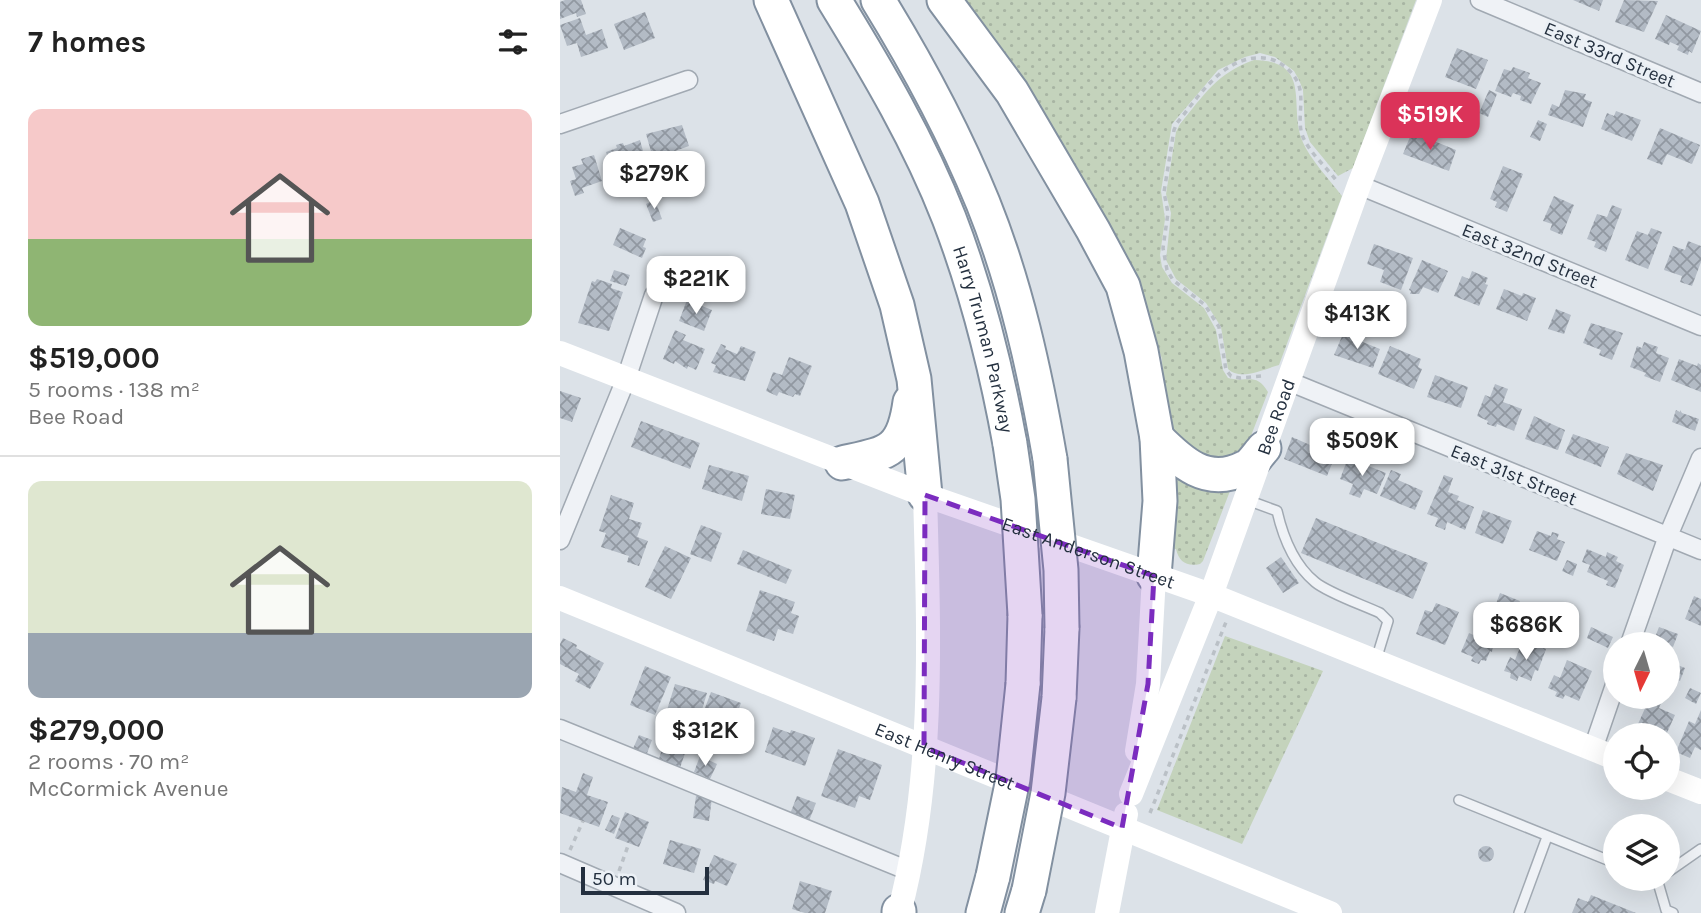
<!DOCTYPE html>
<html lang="en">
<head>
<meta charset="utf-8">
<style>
  body { margin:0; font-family:Karla,sans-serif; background:#f6f6f6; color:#222; height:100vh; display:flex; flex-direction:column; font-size:26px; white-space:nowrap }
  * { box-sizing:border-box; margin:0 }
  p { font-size:23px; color:#767676 }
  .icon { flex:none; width:38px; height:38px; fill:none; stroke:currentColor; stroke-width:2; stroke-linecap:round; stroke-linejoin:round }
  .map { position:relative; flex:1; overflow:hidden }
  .panel { display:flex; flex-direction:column; background:#fff; width:560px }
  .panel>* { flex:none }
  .needle { width:46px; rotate:185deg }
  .tools { position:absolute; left:1043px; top:632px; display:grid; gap:14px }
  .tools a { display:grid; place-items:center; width:77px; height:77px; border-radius:50%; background:#fff; box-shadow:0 7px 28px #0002; font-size:35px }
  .scale { position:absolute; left:21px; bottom:18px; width:128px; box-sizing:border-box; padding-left:7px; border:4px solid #24303f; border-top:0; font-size:19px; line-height:24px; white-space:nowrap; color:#24303f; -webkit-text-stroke:5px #ebf0f5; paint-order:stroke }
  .price { position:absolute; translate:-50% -60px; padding:0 16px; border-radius:14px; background:#fff; color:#222; font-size:23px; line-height:46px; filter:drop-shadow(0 2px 4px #0008) }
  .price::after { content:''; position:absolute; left:50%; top:42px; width:21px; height:16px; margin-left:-10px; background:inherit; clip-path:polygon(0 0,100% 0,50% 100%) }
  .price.active { background:#db3359; color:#fff }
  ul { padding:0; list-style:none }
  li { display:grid; align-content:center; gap:14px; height:371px; padding:0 28px }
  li+li { border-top:2px solid #e0e0e0 }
  li span { display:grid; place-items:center; height:217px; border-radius:14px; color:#555 }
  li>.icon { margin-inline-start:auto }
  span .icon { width:126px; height:126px; fill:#fffc; stroke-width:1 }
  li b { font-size:30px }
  h2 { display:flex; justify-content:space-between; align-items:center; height:84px; padding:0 28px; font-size:30px }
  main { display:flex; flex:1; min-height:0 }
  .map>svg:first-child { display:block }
</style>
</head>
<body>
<main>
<section class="panel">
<h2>7 homes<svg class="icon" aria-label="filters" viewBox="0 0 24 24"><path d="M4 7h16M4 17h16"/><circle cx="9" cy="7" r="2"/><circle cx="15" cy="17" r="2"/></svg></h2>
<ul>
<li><span style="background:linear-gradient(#f6c9c9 60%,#8fb573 0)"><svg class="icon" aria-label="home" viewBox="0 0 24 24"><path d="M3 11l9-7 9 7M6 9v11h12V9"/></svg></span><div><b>$519,000</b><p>5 rooms · 138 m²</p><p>Bee Road</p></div></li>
<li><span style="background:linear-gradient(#dfe7d0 70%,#9aa5b1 0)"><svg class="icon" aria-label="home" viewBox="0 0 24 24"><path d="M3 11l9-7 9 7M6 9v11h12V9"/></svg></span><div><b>$279,000</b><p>2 rooms · 70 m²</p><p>McCormick Avenue</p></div></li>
</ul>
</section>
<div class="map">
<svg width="1141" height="913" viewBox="0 0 1141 913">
  <defs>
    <pattern id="grass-dots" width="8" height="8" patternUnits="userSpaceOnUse" patternTransform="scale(1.75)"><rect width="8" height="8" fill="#c4d3bc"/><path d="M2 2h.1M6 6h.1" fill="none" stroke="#a8b5a3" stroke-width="1.8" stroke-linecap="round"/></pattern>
    <pattern id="building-cross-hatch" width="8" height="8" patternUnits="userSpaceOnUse" patternTransform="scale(1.75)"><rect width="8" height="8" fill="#b3bbc5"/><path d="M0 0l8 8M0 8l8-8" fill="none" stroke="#9198a1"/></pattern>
  </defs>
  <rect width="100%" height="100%" fill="#dce2e8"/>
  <path fill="url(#grass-dots)" d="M405 0H856L793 168 778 176 750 142 745 128 743 90 739 80 734 71 715 57 700 53 685 57 658 70 612 124 601 191 605 219 600 255 602 267 612 283 644 308 656 330 663 370 668 378C689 383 696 372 708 392L687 446 674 464 617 451 603 395 602 359 586 309 568 263 532 192 455 67Z
    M694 60C751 61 730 103 741 137 746 155 770 180 782 196L719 365C704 369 680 381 668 369L661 327 646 303 616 279 606 260 611 213 606 194 616 132 620 124C644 95 657 73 694 60Z
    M612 469 670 491 643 561 640 564C627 567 619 562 616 549L611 550Z
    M665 636 763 671 682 844 597 810Z"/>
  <path fill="url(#building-cross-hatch)" d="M5 0H21L26 14 17 17 16 13 0 19V2Z
    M1013 0H1043L1039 11Z
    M1064 0 1098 1 1084 32 1055 22Z
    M85 12 95 38 64 50 54 24Z
    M1106 15 1141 31 1132 53 1129 51 1128 55 1117 50 1119 46 1110 42 1109 45 1095 39Z
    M20 18 26 35 42 29 48 48 21 57 17 43 7 46 0 25Z
    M897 48 928 60 916 89 885 77Z
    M953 67 970 73 968 78 981 83 971 104 960 100 961 96 953 93 951 97 935 91 944 69 951 71Z
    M929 90 937 94 928 117 919 113Z
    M1005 90 1026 94 1024 99 1032 102 1023 127 988 115 992 104 999 107Z
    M1056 111 1081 120 1072 141 1041 129 1047 113 1054 116Z
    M978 120 987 124 980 141 970 137Z
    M122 125 129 146 107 154 109 160 95 165 86 134Z
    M1100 128 1140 145 1132 164 1107 154 1102 165 1087 159Z
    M852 132 896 150 889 171 843 154Z
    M80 140 83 151 78 152 81 162 78 163 79 165 76 167 75 164 52 172 46 152 57 148 56 145 63 143 64 146Z
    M34 155 42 181 22 188 24 193 15 196 10 181 16 179 12 167 23 164 21 159Z
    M943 166 963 174 947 212 935 207 937 202 930 199Z
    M994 196 1014 205 1002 235 990 230 992 224 983 221Z
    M95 200 102 219 93 222 86 204Z
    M1052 205 1062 209 1046 252 1034 247 1036 242 1027 239 1037 214 1047 217Z
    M60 228 86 239 83 247 86 248 82 258 53 245Z
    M1091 228 1102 232 1088 269 1065 260 1077 231 1088 235Z
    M1128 241 1141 246V262L1132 286 1120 282 1122 276 1104 270 1113 246 1125 250Z
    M814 244 853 258 841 290 820 282 824 270 807 264Z
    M862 260 888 271 878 293 863 287 859 294H850L851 291 849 290Z
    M54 270 70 275 66 286 50 281Z
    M912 271 928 278 925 284 928 285 919 306 894 296 902 276 909 279Z
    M37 279 52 284 51 288 63 292 49 331 18 323 32 281 35 282Z
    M944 289 962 296 963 293 976 298 967 321 936 309Z
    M826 292 839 296 835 307 822 302Z
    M127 300 152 310 144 331 119 321Z
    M996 309 1011 315 1004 334 988 329Z
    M1031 323 1063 333 1052 360 1039 355 1041 350 1023 343Z
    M115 330 126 335 123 340 145 349 136 370 128 366 127 369 115 361 114 364 103 359Z
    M783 334 820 349 813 368 774 355Z
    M1084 342 1098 347 1096 353 1109 358 1100 382 1084 376 1086 373 1070 367 1077 346 1082 348Z
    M161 344 166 346 165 349 177 354 181 346 196 352 185 381 153 372 156 365 151 363Z
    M830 346 861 359 858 367 862 369 854 389 818 374Z
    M229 357 252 366 240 396 235 394 233 397 219 392 217 396 206 391 213 372 222 375Z
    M1119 359 1137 366 1138 363 1141 365V392L1111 380Z
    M875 375 908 387 901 408 867 397Z
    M935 384 948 389 943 402 962 409 954 431 937 424 936 427 927 424 928 421 917 416 925 395 930 397Z
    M0 391 21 398 12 422 0 418Z
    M1116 410 1120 412V410L1122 413 1139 419 1135 431 1112 422Z
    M974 416 1005 430 998 450 965 439Z
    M81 421 140 443 130 469 71 447Z
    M1013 434 1049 447 1041 467 1005 453Z
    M732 437 775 456 767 476 724 459Z
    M1066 453 1103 465 1093 491 1057 474Z
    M788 458 826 473 817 494 804 489 800 498 789 494 793 484 780 479Z
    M149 465 189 476 182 501 142 489Z
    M831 470 841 474 838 480 863 491 855 510 820 496Z
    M884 475 893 478 888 492 899 496 897 500 914 507 905 530 887 522 885 530 875 526 878 518 867 514Z
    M206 489 235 495 230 519 201 514Z
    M51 495 74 503 69 519 82 523 77 537 88 541 79 566 67 562 69 556 41 547 46 533 39 531Z
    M923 510 952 521 943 544 915 533Z
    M756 518 868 563 853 599 741 553Z
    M141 525 162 533 151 562 130 554Z
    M977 531 991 536 992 532 999 534 997 539 1005 542 997 561 969 550Z
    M105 546 131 558 111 599 85 587Z
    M1027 549 1046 557 1047 552 1058 557 1056 561 1064 565 1055 588 1046 585 1048 581 1027 572 1030 565 1022 562Z
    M183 550 232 570 226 584 177 564Z
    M721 557 739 583 723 593 706 568Z
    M1007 560 1017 564 1013 576 1002 571Z
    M200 590 235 602 231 613 239 616 233 634 218 629 214 641 186 631Z
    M940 593 960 601 949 628 930 620Z
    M1134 596 1141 599V626L1125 619Z
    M876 603 899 612 885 645 856 634 865 610 872 612Z
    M996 614 1005 618 1000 630 991 626Z
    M1031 627 1053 637 1048 648 1027 638Z
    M1099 627 1118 634 1113 647 1094 640Z
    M909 633 933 644 932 652 930 651 926 661 921 660 919 664 911 661 913 657 901 652Z
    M3 638 17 645 16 648 44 663 30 689 15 681 19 674 0 664V644Z
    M963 640 986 649 978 671 975 670 971 681 959 676 957 681 950 678 951 673 944 671 950 657 955 660Z
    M1007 660 1032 671 1019 701 1005 695 1003 699 995 696 997 692 988 688 994 675 1000 678Z
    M1108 661 1125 668 1120 681 1108 676Z
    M85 666 111 677 95 715 70 705Z
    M115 684 147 693 138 723 124 719 118 738 100 733Z
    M1130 688 1141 693 1136 704 1125 698Z
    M151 692 181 703 166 745 148 739 142 755 129 750Z
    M1092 699 1101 703 1099 708 1115 715 1106 735 1078 724 1087 704 1089 705Z
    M1141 710V750L1135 747 1130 758 1116 752 1129 721 1135 724Z
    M213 727 230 733 231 730 255 738 245 766 205 752Z
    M79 735 92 740 86 756 72 751Z
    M105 740 127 747 120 768 98 762Z
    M278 749 322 765 310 800 299 796 295 808 261 796Z
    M140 756 157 764 150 779 134 772Z
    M23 773 33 777 27 795 48 802 39 827 0 813 2 787 16 792Z
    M136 796 152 798 149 821 133 818Z
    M237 796 256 803 249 821 230 814Z
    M65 812 89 822 79 847 55 838Z
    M52 815 60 818 54 834 45 830Z
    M110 840 141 849 134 873 103 864Z
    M918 854a8 8 0 1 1 16 0a8 8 0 1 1-16 0Z
    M154 855 177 864 167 886 155 881 154 884 143 880Z
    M240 881 272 891 265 913H245L232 909Z
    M1031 895 1076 913H1012L1018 898 1028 902Z"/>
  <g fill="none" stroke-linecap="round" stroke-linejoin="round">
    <g stroke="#a1a9b2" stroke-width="12">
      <path id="lane" d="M687 500 717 511C723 537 733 564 755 582 768 593 803 605 820 613L828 621 816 660
        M899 800 1055 863
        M1108 872 1141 849
        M1097 879 1106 910 1113 913
        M959 913 987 837"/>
    </g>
    <g stroke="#a1a9b2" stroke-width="21">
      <path id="street" d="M920 0 1141 93
        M0 124 128 80
        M799 185 1141 326
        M728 381 1141 550
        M0 540 66 379 94 295
        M1070 644 1108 536 1141 458
        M0 729 349 871
        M1033 749 1055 685
        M0 863 116 913"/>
    </g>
    <g stroke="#8290a0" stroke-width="37">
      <g id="highway">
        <path d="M211 0 302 203 337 305 354 379 365 495"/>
        <path id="s4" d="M274 0C317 70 359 141 389 218 417 291 436 367 450 444"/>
        <path d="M318 0C358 65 394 132 423 203 456 285 475 372 490 459"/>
        <path d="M384 0 452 92 533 230 563 286 581 351 597 438 600 501 594 576"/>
        <path d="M597 438C621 462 647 487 684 468 692 465 698 454 704 448"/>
        <path d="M282 463C327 453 343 453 350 402"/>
        <path d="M463 684 465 615"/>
        <path d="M499 698 502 628"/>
        <path d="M339 913V911"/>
        <path d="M423 913 433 876"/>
        <path d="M462 913 469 890"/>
      </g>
    </g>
    <path stroke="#bac0c6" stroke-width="3.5" stroke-dasharray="5 5" stroke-linecap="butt" d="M701 376 680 378 671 376 666 370 659 327 645 305 613 280 607 270 603 248 608 213 604 192 614 130 617 123C640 95 667 50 710 59 722 62 733 72 738 83 745 100 736 121 743 137 750 153 766 167 776 180
      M590 813 666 622
      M10 850 23 821
      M59 871 69 843"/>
    <use href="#lane" stroke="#eff2f6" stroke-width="9"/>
    <use href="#street" stroke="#eff2f6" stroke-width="18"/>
    <g stroke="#fff" stroke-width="24">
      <path id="s1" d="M0 353 365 495 651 595 1055 758"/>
      <path id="s2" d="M0 598 770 913"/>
      <path d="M577 751 588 684 594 576"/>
      <path d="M1108 779 1141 792"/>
      <path id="s3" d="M571 794 651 595 799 185 870 0"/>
      <path d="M339 913C375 778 369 634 365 495"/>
      <path d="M547 913 566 814"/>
    </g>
    <use href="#highway" stroke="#fff" stroke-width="33"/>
    <g stroke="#8290a0" stroke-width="37" stroke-linecap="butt">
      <path id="highway-bridge" d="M450 444 458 499 465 615
        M490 459 501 570 502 628
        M433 876 453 779 463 684
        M469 890 488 793 499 698"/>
    </g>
    <use href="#highway-bridge" stroke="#fff" stroke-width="33"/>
  </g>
  <path fill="#7b2cbf" fill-opacity="0.2" stroke="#7b2cbf" stroke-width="5" stroke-dasharray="14 9" stroke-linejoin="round" d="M365 495 594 576 588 684 562 828 364 747Z"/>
  <g text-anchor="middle" stroke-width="6" stroke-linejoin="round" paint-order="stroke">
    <g font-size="19" fill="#24303f" stroke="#ebf0f5">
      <text transform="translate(1050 54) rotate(23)" y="7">East 33rd Street</text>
      <text transform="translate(970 255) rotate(22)" y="7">East 32nd Street</text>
      <text dy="7" stroke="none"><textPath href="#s4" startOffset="373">Harry Truman Parkway</textPath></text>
      <text dy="7" stroke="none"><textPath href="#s3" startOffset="404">Bee Road</textPath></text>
      <text transform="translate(954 474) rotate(22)" y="7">East 31st Street</text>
      <text dy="7" stroke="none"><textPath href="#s1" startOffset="565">East Anderson Street</textPath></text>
      <text dy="7" stroke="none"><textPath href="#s2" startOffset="416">East Henry Street</textPath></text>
    </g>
  </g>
</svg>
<div class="tools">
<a><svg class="needle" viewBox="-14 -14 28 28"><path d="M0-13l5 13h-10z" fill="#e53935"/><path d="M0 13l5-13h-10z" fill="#767676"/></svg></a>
<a><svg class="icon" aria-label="locate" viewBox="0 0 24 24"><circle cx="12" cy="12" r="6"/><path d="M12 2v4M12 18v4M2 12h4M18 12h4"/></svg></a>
<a><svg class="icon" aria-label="layers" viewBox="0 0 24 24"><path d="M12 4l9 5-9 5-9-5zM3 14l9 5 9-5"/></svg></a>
</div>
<div class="scale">50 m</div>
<b class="price active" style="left:870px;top:152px">$519K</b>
<b class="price" style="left:94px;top:211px">$279K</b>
<b class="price" style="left:136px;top:316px">$221K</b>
<b class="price" style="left:797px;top:351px">$413K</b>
<b class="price" style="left:802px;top:478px">$509K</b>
<b class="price" style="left:966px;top:662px">$686K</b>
<b class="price" style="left:145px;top:768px">$312K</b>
</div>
</main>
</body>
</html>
